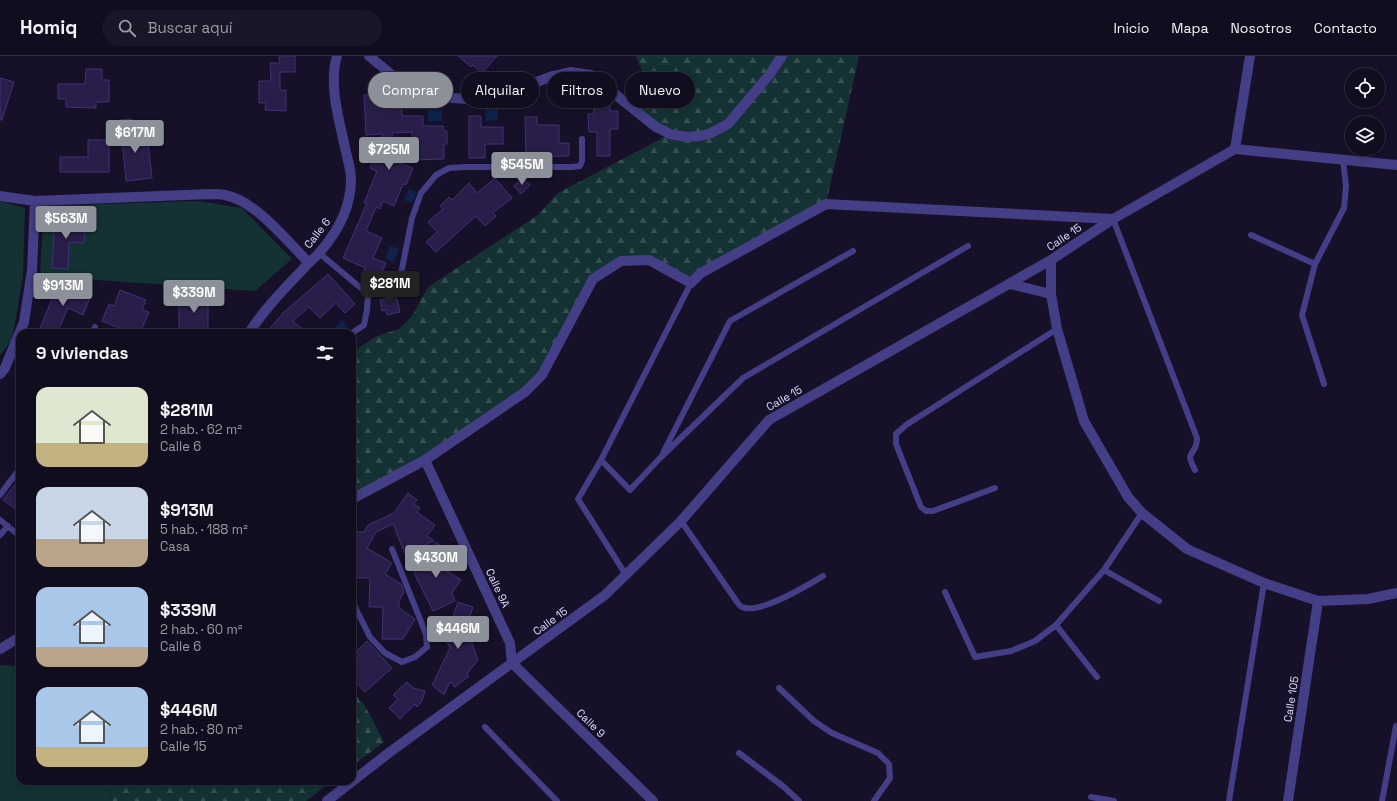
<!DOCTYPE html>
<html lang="es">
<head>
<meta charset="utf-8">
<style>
  body { margin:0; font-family:"Space Grotesk",sans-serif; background:#191628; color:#f1f3f6; height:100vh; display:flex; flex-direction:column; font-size:15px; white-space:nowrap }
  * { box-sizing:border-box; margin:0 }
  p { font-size:13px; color:#9c9ca4 }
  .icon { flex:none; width:22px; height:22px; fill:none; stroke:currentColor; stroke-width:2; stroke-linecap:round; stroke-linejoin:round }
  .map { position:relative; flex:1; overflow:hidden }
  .sheet { position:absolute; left:16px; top:273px; width:340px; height:456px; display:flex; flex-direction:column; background:#100d1f; border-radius:12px; box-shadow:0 2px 10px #0003,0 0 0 1px #302d3d }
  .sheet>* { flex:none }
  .banner { position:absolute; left:368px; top:16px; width:380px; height:36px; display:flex; gap:8px }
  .buttons { position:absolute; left:1345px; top:12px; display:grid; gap:8px }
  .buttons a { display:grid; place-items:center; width:40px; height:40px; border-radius:50%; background:#100d1f; box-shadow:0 2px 10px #0003,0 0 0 1px #302d3d; font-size:20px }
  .price { position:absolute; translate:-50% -34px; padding:0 9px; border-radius:4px; background:#8c9099; color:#fff; font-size:13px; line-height:26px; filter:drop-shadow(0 1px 2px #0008) }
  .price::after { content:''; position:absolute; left:50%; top:24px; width:12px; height:9px; margin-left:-6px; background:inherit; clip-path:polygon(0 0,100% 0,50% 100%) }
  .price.active { background:#222; color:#fff }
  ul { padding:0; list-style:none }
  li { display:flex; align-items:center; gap:12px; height:100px; padding:0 20px }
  li span { display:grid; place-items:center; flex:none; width:112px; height:80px; border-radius:12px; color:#555 }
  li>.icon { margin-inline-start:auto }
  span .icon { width:48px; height:48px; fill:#fffc; stroke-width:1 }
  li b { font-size:17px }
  h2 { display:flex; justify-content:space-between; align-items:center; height:48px; padding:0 20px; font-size:17px }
  .chip { padding:0 14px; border-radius:18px; background:#100d1f; box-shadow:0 2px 10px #0003,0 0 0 1px #302d3d; font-size:14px; line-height:36px }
  .chip.active { background:#8c9099; color:#fff }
  header { display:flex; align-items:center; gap:24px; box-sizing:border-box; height:56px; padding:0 20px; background:#100d1f; border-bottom:1px solid #302d3d }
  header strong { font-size:19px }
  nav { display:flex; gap:22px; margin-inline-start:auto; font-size:14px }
  .search { width:280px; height:36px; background:#191628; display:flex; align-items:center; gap:10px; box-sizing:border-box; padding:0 14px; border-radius:22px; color:#9c9ca4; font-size:15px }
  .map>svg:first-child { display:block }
</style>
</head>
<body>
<header>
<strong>Homiq</strong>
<div class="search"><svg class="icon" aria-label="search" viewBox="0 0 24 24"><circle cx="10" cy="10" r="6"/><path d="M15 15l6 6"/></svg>Buscar aquí</div>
<nav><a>Inicio</a><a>Mapa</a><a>Nosotros</a><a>Contacto</a></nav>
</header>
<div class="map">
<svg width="1397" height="745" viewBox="0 0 1397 745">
  <defs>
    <pattern id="forest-firs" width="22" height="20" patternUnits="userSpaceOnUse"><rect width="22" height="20" fill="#143233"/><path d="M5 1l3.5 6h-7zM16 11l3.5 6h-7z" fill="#364f52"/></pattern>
  </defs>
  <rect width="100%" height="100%" fill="#161129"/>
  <path fill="#143233" d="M0 145 25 152 23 220 12 284 0 299Z
    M199 145 242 152 292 203 255 235 40 220 44 150Z
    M0 609 20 610V725H106L110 732 111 745H0Z"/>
  <path fill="url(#forest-firs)" d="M636 0H859L826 148 691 227 649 204 621 205 593 223 542 319 425 404 352 443V296L377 280 399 273 412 260 428 231 538 159 558 137 670 78 625 46 643 17Z
    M352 635 364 648 384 686 352 710Z
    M106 725H332L306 745H111L110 732Z"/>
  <path fill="#0e224b" d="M380 30H393L394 43 381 44Z
    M485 53H498V64L486 65Z
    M428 54H442V65H428Z
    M135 66H148V82L136 83Z
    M409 133 417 136 412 147 404 144Z
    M390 190 399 193 394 206 385 202Z
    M342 264 348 271 342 277H337L333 273Z"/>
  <path fill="#291e49" stroke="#413174" d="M279 0H295V16H280V34H286V55L265 54 266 47H259V25H271L270 7H280Z
    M458 0H497L482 17 473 9 471 11Z
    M86 13H102V24H109V46H96V52L66 51V43H58V28H85Z
    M0 22 14 26 2 64H0Z
    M377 38V46L396 45V51H402V60H423V70H443L444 75H447V88H444V103L413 104 412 76 392 77 394 105 413 112 406 129 403 128 394 150 383 145 380 153 376 151 366 175 382 182 373 202 386 207 380 222 364 215 365 212 343 202 367 147H364L377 115 370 112 383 78 366 79 364 39Z
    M610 44V55H618V73H610V100H597V76H589L588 58H594L593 45Z
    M469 60H481V71H503V88H485V102H469Z
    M525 61H537V69H559V87H569V100L526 101Z
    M132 63 137 88 148 87 152 122 126 125 120 64Z
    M88 84H109V116H60V101H88Z
    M495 122 512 142 493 157 496 160 485 170 476 160 436 196 426 186 437 176 428 166 443 153 440 150 449 141 452 144 469 127 477 137Z
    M522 122 530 129 521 138 514 130Z
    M55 162 85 164 84 187 69 186 68 213 52 212Z
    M328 218 355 248 345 257 336 247 320 262 309 251 293 265 307 277H266L283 257Z
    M59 226 91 239 83 259 68 252 57 277H38Z
    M120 234 146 244 142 254 149 256 140 277H126L127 275 102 265 109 248 114 250Z
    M187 237H208V277H179V242H187Z
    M396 240 400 256 387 259 386 254 382 255 380 244Z
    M20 422V456L3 444Z
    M408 437 417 444 414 448 420 452 417 456 435 469 427 480 434 485 405 498 393 468 376 476 367 492 392 507 385 518 401 528 404 536 399 545V552L415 563 403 583H382L383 551H369L370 522H354L355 494H352V476H364L368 469 394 457Z
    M436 486 447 494 437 508 461 524 452 537 455 545 433 555 414 517Z
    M458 546 473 551 470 560 477 575 469 579 478 604 467 618 469 620 455 631 450 626 444 639 432 629 450 592 441 573 450 569Z
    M367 585 392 612 365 636 352 622V606L359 599 356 596Z
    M407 626 413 632 425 635 422 645 417 651 415 648 400 663 389 652 398 643 393 639Z"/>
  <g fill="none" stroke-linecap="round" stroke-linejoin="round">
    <path stroke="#443e86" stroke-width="6" d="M1113 163 1197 382C1197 394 1191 395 1190 401 1190 405 1193 410 1195 414
      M1251 179 1315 208
      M319 197 368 238
      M368 238 384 231 401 218 412 162 421 137 436 119 449 112 465 111H572L580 110 582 105V83
      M93 277 95 271
      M162 277V276
      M352 277 364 269 367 253 368 238
      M1324 328 1302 259 1315 208 1344 152 1346 130 1343 104
      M663 397 730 265 853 195
      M601 404 630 434 660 402 743 322 968 190
      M995 432 933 455H926L921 451 896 388V378L906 369 1057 273
      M0 439 20 412
      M0 464 20 480
      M681 465 737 546C738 548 740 550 742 551 759 559 808 529 823 520
      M0 479 8 470
      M1104 514 1159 545
      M626 519 578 443 601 404 691 227
      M945 536 975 601 1011 595 1035 585 1056 569 1104 514 1142 457
      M352 545 370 581 385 597 402 606 415 601 427 591 426 578 392 493
      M1056 569 1097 621
      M779 632 814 665 832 677 878 697 889 708 890 722 874 745
      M485 671 557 745
      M739 697 784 731 799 745
      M1091 741 1114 745
      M1229 745 1264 527
      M1382 745 1396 670"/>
    <path stroke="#443e86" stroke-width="10" d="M369 0 392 19 415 32 438 41 467 43 496 41 553 20 570 16 591 19 656 71 670 78 686 81 700 80 711 77 728 68 770 18 782 0
      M1235 93 1397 109
      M1235 93 1250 0
      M0 140 35 145 210 138C215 138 220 138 225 139 256 145 287 185 308 206
      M1051 204V238L1057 273 1084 365 1128 441 1142 457 1187 493 1264 527 1318 545 1368 543 1397 537
      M1010 228 1051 238
      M249 277C265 252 286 231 306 210 310 205 315 202 319 197 337 177 351 151 351 123 351 114 348 105 346 96 340 67 328 29 337 0
      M0 318 5 312 24 266 32 214 35 145
      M425 404 510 587 512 607
      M352 443 425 404 525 336 542 319 593 223 621 205 649 204 691 227 701 217 826 148 1113 163
      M0 593 20 581
      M512 607 653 745
      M327 745 390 696 605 539 681 465 769 364 1051 204 1113 163 1235 93
      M1288 745 1318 545"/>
  </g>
  <g text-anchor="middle" stroke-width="3" stroke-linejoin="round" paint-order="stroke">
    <g font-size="11" fill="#e0dafe" stroke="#161129">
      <text transform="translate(317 177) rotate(-52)" y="4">Calle 6</text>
      <text transform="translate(1064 181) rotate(-34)" y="4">Calle 15</text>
      <text transform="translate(784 342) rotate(-30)" y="4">Calle 15</text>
      <text transform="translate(498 532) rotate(65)" y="4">Calle 9A</text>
      <text transform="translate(550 565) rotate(-36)" y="4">Calle 15</text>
      <text transform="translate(1291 643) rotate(-81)" y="4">Calle 105</text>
      <text transform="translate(591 667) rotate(45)" y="4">Calle 9</text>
    </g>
  </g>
</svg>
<div class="buttons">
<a><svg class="icon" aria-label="locate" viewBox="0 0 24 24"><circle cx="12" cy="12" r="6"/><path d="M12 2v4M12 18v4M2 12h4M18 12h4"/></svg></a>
<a><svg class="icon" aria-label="layers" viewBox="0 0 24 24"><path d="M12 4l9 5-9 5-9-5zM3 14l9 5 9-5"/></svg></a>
</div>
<b class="price" style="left:135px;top:98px">$617M</b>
<b class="price" style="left:389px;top:115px">$725M</b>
<b class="price" style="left:522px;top:130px">$545M</b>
<b class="price" style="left:66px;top:184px">$563M</b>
<b class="price active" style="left:390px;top:249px">$281M</b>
<b class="price" style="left:63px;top:251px">$913M</b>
<b class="price" style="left:194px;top:258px">$339M</b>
<b class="price" style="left:436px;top:523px">$430M</b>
<b class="price" style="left:458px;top:594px">$446M</b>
<div class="banner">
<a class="chip active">Comprar</a>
<a class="chip">Alquilar</a>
<a class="chip">Filtros</a>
<a class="chip">Nuevo</a>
</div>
<section class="sheet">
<h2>9 viviendas<svg class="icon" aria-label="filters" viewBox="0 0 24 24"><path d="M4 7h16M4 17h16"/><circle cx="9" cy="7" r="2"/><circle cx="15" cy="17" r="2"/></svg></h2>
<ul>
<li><span style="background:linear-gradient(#dfe7d0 70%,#c2b280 0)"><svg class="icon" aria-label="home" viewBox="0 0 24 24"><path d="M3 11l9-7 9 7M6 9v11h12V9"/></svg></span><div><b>$281M</b><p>2 hab. · 62 m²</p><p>Calle 6</p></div></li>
<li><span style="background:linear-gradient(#c9d6e8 65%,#b9a48a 0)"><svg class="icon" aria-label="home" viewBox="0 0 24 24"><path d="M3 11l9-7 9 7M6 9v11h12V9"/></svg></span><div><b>$913M</b><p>5 hab. · 188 m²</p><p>Casa</p></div></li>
<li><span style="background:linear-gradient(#a9c7e8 75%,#b9a48a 0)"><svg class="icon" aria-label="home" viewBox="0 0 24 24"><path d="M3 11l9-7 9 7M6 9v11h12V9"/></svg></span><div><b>$339M</b><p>2 hab. · 60 m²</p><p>Calle 6</p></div></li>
<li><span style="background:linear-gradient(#a9c7e8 75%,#c2b280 0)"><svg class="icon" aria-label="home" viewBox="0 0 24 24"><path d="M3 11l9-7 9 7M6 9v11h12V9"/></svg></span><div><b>$446M</b><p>2 hab. · 80 m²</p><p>Calle 15</p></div></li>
</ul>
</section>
</div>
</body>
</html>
